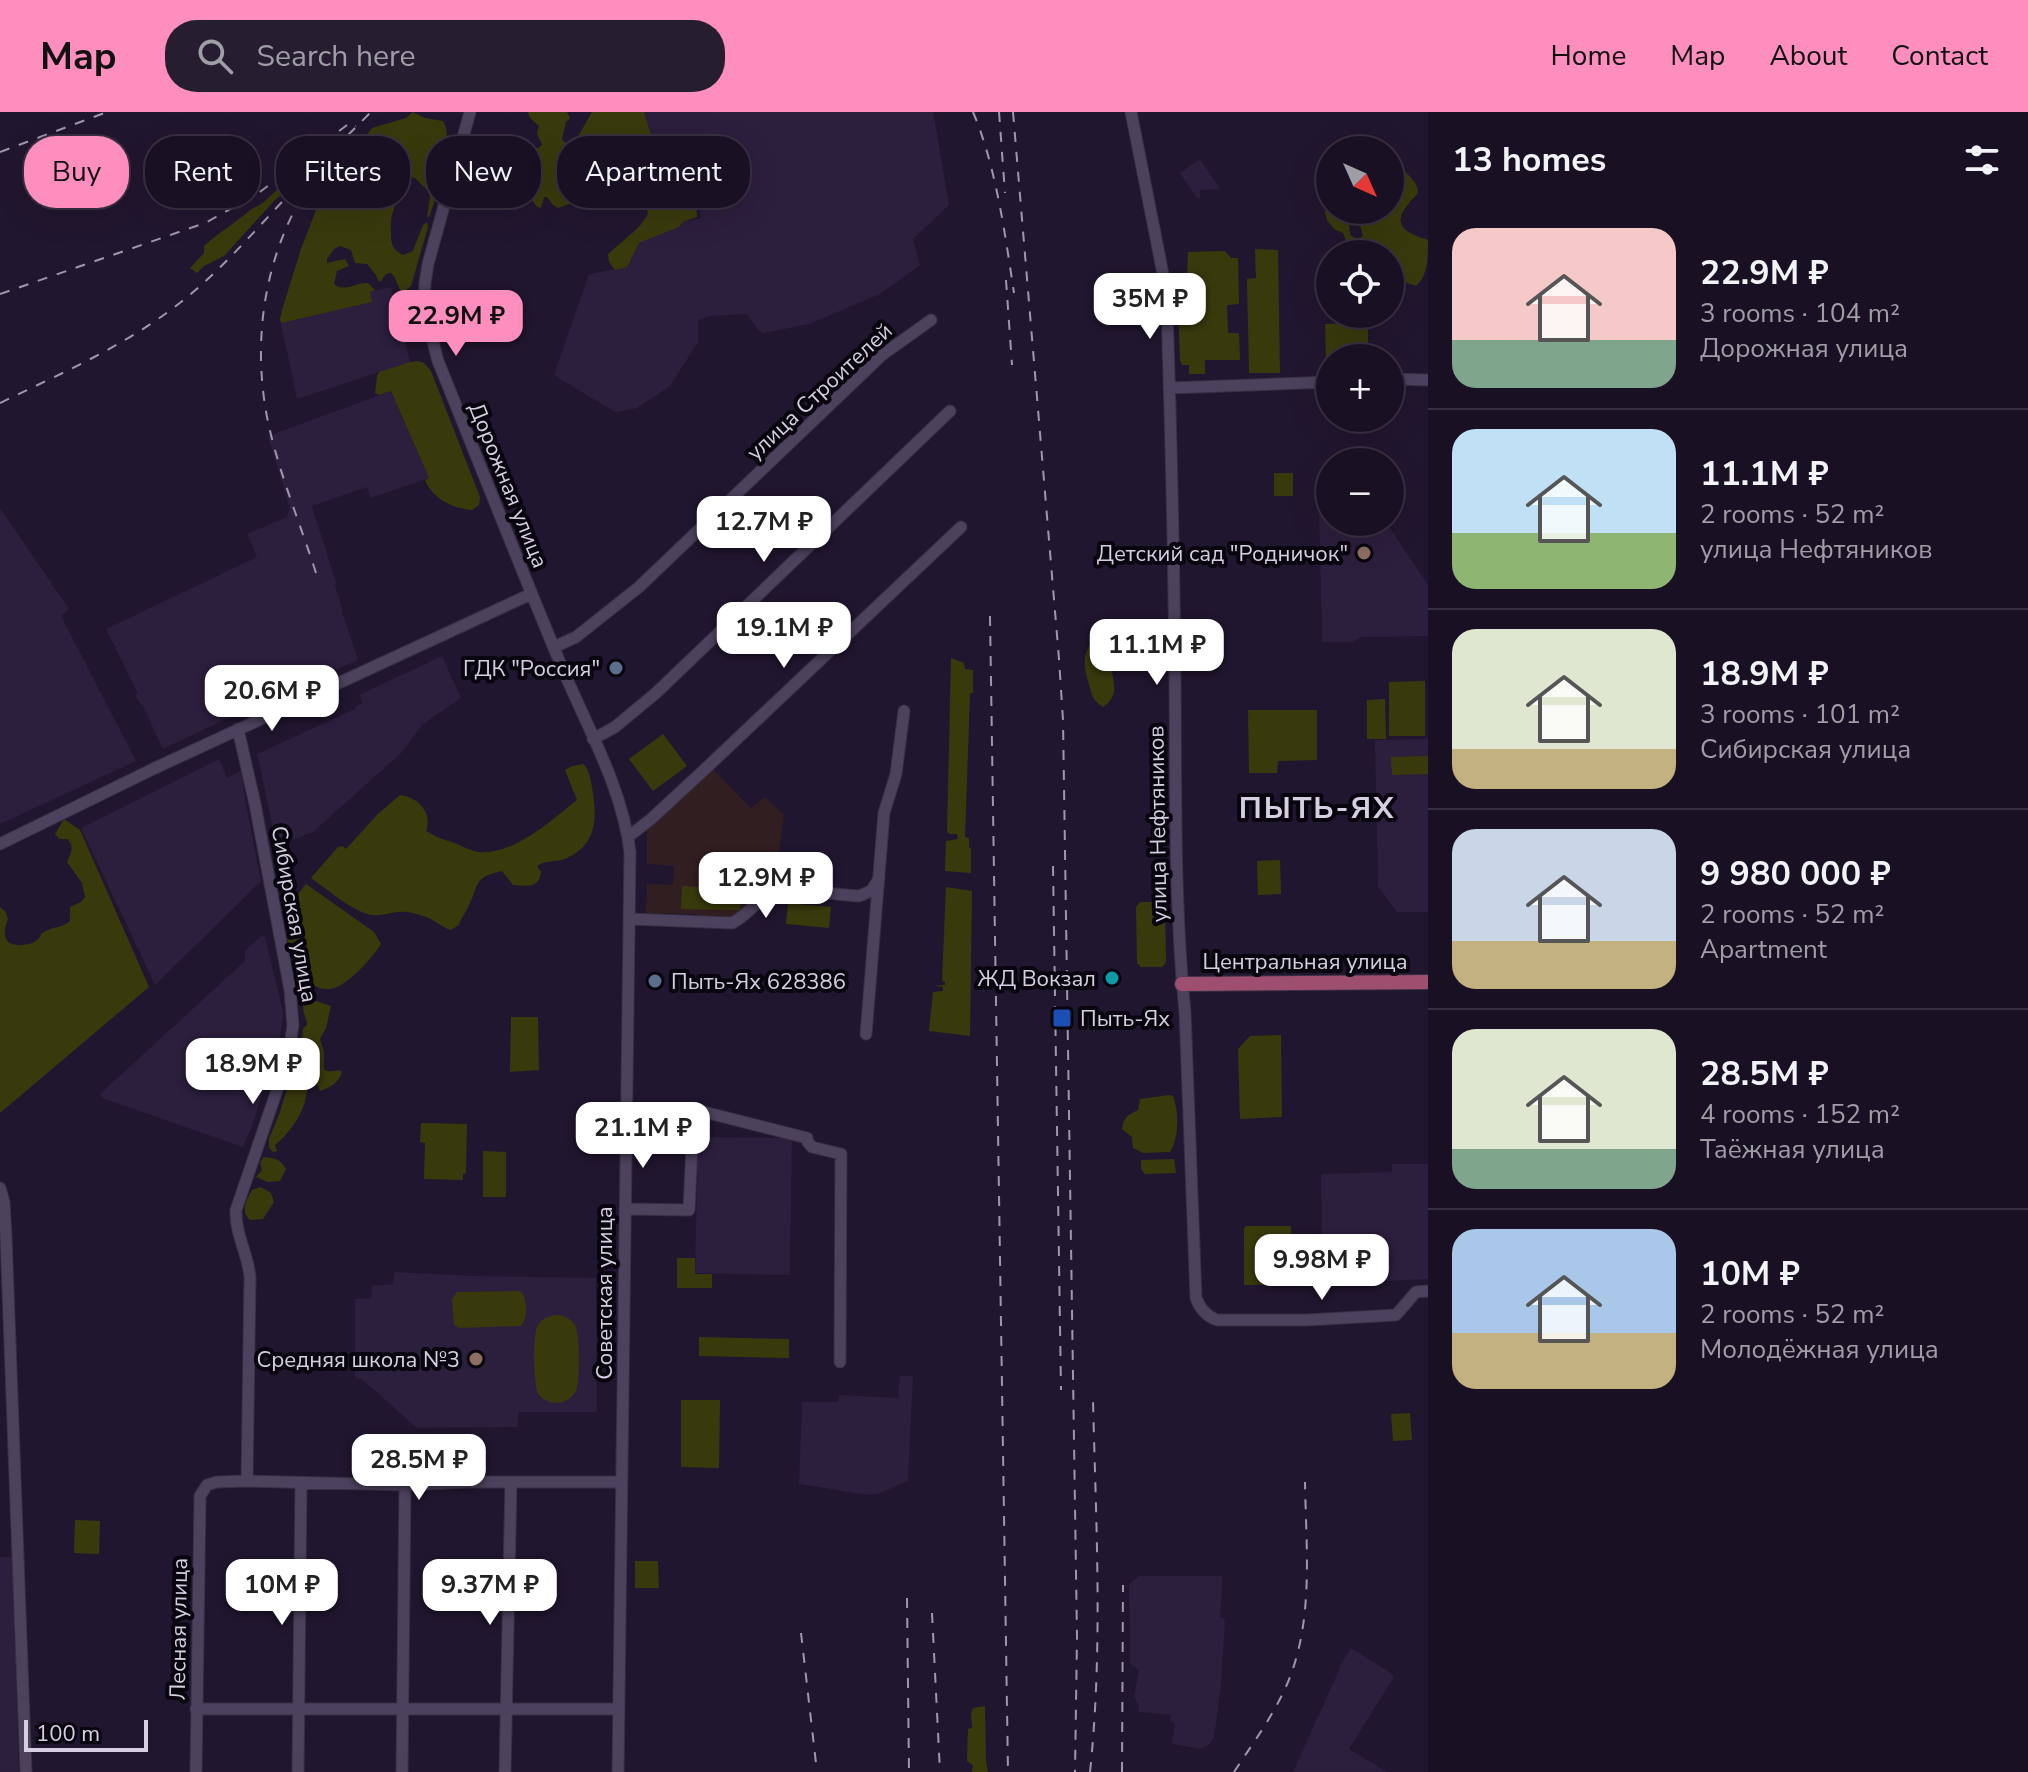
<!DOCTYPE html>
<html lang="en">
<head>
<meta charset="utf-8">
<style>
  body { margin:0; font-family:"Nunito Sans",sans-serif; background:#261e30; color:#f1f3f6; height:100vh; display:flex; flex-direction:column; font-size:30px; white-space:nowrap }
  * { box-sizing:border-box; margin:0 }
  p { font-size:26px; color:#9f9da6 }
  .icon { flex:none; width:44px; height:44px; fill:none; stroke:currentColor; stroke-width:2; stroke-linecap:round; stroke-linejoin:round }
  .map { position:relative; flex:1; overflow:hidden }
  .sheet { display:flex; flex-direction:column; background:#191023; width:600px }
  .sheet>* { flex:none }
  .banner { position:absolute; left:24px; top:24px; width:760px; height:72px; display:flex; gap:16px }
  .needle { width:52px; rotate:135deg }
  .fabs { position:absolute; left:1316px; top:24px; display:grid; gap:16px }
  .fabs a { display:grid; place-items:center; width:88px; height:88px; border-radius:50%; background:#191023; box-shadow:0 8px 32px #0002,0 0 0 2px #373041; font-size:40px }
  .scale { position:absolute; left:24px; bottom:20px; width:124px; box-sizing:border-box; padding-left:8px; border:4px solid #d6cfe1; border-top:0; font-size:22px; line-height:28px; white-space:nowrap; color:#d6cfe1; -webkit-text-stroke:6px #09050f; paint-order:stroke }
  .price { position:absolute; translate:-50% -68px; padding:0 18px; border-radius:16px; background:#fff; color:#222; font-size:26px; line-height:52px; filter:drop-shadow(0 2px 4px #0008) }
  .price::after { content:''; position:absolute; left:50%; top:48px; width:24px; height:18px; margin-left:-12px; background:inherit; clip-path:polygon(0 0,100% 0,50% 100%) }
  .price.selected { background:#fe8ebd; color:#111 }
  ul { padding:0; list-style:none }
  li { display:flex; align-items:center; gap:24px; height:200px; padding:0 24px }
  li+li { border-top:2px solid #373041 }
  li span { display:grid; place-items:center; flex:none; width:224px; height:160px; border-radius:24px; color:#555 }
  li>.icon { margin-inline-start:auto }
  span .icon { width:96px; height:96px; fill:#fffc; stroke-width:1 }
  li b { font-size:34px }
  h2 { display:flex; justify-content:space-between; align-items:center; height:96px; padding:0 24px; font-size:34px }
  .tag { padding:0 28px; border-radius:32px; background:#191023; box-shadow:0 8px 32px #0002,0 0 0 2px #373041; font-size:28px; line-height:72px }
  .tag.selected { background:#fe8ebd; color:#111 }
  header { display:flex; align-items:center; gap:48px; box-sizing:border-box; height:112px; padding:0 40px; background:#fe8ebd; color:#111 }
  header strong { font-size:38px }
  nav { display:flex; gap:44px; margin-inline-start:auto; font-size:28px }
  .search { width:560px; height:72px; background:#261e30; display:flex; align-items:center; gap:20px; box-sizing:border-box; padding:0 28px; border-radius:32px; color:#9f9da6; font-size:30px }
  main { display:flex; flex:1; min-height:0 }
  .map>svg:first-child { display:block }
</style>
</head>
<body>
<header>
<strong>Map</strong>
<div class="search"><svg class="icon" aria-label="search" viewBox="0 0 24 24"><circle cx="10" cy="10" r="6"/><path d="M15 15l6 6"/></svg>Search here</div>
<nav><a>Home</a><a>Map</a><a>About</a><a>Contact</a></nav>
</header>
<main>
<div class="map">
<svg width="1428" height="1660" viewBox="0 0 1428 1660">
  <rect width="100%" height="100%" fill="#21162f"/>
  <path fill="#311e20" d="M713 657 751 696 765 685 784 703 779 739 777 768 733 808 696 806V802L646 801 647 772 673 773 674 754 647 752V716Z"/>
  <path fill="#2c1e3d" d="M644 0H933L949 93 913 127 920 153 880 182 809 212 764 221 759 219 747 202 711 204 698 208V230L670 274 637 296 615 300 554 263 589 162 627 155 639 131 679 115 683 110 701 106 688 40 651 23Z
    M1200 47 1220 77 1200 78V86H1197L1180 61Z
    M391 175 410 250 297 287 281 211 371 190 370 180Z
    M391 279 429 366 371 386 367 375 312 394 336 471 335 473 343 499 342 500 358 548 249 596 163 637 142 592H140L135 583 138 582 106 517 257 445 247 422 287 405 290 396 268 324Z
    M1330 392V410H1386L1428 473V524L1361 525 1352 530H1322L1319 393Z
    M0 396 69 497 61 504 136 649 0 712Z
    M442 544 461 586 423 612 401 641 313 720 277 734 257 642 355 597 356 594 363 591 359 583Z
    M1428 627V800H1397L1378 774 1375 628Z
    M219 647 227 666 242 658 245 688 261 769 155 873 81 716Z
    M261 824 265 825 283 900 280 928 251 1017 243 1035 102 986 100 982 245 849V839Z
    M701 1025 792 1026 790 1163 695 1161 698 1031Z
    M1392 1052H1428V1167L1322 1172 1321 1062 1392 1060Z
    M394 1160 472 1164 596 1166 597 1300H518V1315L417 1316 362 1267 355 1266V1187L371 1186 372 1174 393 1172Z
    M900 1264H913L908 1369 878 1382 868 1383 799 1372 802 1290H838L839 1283 898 1286Z
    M0 1445H12L19 1660H0Z
    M1139 1464H1223L1220 1506H1224L1225 1512 1221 1573 1214 1625 1210 1632 1201 1637 1172 1632 1175 1611 1170 1610 1171 1603 1139 1600V1595L1134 1584 1139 1558 1130 1552 1129 1472Z
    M1351 1536 1389 1560 1394 1565 1349 1637 1387 1660H1293L1340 1556 1339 1555Z"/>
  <path fill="#393a0c" d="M413 0 425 6 443 9C455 28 437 82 430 103L427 106 430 84 427 78 415 66 411 65 404 69C400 91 389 95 391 121 391 133 392 137 403 143L413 139 423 113 427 110 428 115 411 174 405 179 400 178 394 164 390 161 386 162 381 169 379 170 376 163 367 152 355 151 351 138 340 134 334 137 327 147V151L345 147 349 154 337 159 334 172C345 181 356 170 368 171L375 178 370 180 372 190 281 211 280 207 282 198 301 137 326 72 330 55 339 41 353 29 364 26 372 16 406 6Z
    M528 0H567L570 6 566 10 562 27C565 32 570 32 575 30L592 0H644L651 23 666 30 682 44 683 52 690 64 689 78 696 90 697 105 683 110 679 115 639 131 627 155 615 158 609 150 608 142 638 116 647 104 648 100 644 92 628 87 610 89 585 81 581 82 575 90 558 96 553 93 547 85H544L541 96 537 95 532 88 543 52C517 46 505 40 481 54L471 48V40L478 36 492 39 507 34 539 36 542 32 537 22 539 14 530 6Z
    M319 43V46L295 72 275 88 224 144 204 154 197 161 190 156 204 141V134C218 121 235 111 249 99 254 95 260 94 265 89 282 73 299 56 319 43Z
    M1394 54H1399C1405 59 1418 71 1418 79 1417 84 1413 86 1410 90 1390 113 1405 121 1428 128 1428 145 1428 164 1416 174L1402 169 1391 161 1390 142H1363L1357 135 1347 131 1343 121 1334 117 1327 108 1325 101 1326 89 1330 87V98H1338L1339 105 1349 109 1350 123 1359 128 1363 123 1360 114 1370 104 1369 98H1390V60Z
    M1255 137 1278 138 1280 261H1249L1247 167 1256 166Z
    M1225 139 1231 146H1238L1239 192 1227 193 1228 221H1239L1240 248H1205V262H1189V253H1182L1180 248 1177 166 1187 165 1188 140Z
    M1368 211V246H1330V248L1326 249 1325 212Z
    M418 249 424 251 431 259 480 385 479 393 472 398C452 396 433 387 425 368L429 366 391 279 379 283 375 281 377 264 379 260 410 250Z
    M1274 361H1293V384H1274Z
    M1095 526 1108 535 1114 544C1105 563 1126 579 1103 595 1091 586 1093 585 1089 572 1083 554 1082 541 1095 526Z
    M951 546 964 551 965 557 973 558V581H970L965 725 969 726V736H971V761L945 759 946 729 958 727 957 722H950L947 720Z
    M1425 569V624H1389V570Z
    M1385 587 1386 627H1367V588Z
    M1248 598H1317V648L1278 649 1277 661H1249Z
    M663 622 687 654 653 679 629 647Z
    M1428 644V662L1392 663 1391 645Z
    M584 652C590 660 590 666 592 675 597 704 598 732 567 746 557 751 547 747 537 754L541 760C539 777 526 774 513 773L502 759C471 766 480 773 468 795 465 802 461 806 459 813L451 818C441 815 434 807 423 804 415 801 406 799 398 800 389 801 381 804 372 803 353 800 327 777 311 766L338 735 343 734 346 737 377 703 400 683C418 685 433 701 426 719 435 725 445 728 455 731 462 734 471 739 478 740 513 744 552 708 577 688L565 658 572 654Z
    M64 707 80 718 149 875 0 1001V795L5 799 8 807C2 822 3 835 23 833 28 832 32 832 36 829 44 823 37 824 46 819 55 814 62 816 70 809V795L81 790 85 785 82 771 67 750C71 741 75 734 67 727H59L55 722Z
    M1280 748 1281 782 1258 783 1257 749Z
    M306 772 374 820 381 832C373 845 347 875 330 877 300 880 282 829 287 804 290 792 298 782 306 772Z
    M682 774 719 776 720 778 741 779 740 798 681 797Z
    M946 775 972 779 970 924 929 919 933 880 943 879V875L934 874 945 873V870L942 869Z
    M1140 790H1162L1165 796 1166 848 1165 852 1162 855H1141L1137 851 1136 795Z
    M788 791 831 795 829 816 786 812Z
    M307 886 331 894 326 916 320 927C320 928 324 939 324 940 325 954 318 963 340 958L342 960C340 970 329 976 320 979L316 968 313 967 307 970C309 993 294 1017 275 1033L277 1039 273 1040 269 1036V1027L280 1000 302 927 303 917 307 913C307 903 298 896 307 886Z
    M511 905H538L539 958 510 960Z
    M1281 923 1282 1005 1240 1007 1238 937 1250 924Z
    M1169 983 1173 984C1179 1000 1179 1026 1170 1040L1143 1041 1133 1036 1132 1025 1122 1017C1123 1006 1128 1003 1138 998L1140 987Z
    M421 1011 467 1012 466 1061 463 1062V1068L424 1067 425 1031 420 1030Z
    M483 1039 506 1040V1085H483Z
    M264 1045C275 1046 280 1047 286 1057L280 1069 268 1070 256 1065 262 1058 260 1050Z
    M1174 1047 1176 1061 1145 1062 1141 1057V1048Z
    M261 1075 271 1081 274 1090 263 1107 250 1108C240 1098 246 1089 252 1078Z
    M1246 1114H1291L1293 1173H1244V1117Z
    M677 1146H695V1162H712V1176H677Z
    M520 1179C528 1186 528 1206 521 1214L460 1216 454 1213 452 1187 457 1180Z
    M559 1203C566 1205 571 1207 575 1213 580 1222 580 1270 576 1279 571 1288 563 1291 554 1291 547 1289 541 1287 538 1281 533 1272 533 1224 537 1215 541 1206 550 1203 559 1203Z
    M699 1225 789 1227V1246L699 1244Z
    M681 1288H720L719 1356 681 1355Z
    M1410 1301 1412 1328 1393 1329 1391 1302Z
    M75 1408 100 1409 99 1442 74 1441Z
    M635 1449H658L659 1476H635Z
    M985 1594 986 1650 988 1660H972L973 1653 967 1649 968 1617 972 1616 971 1601 973 1596Z"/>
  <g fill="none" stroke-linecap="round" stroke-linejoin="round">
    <g stroke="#383043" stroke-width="13">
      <path id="minor" d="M470 0 428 152 425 171 424 195 438 249C479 350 519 452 561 553 586 613 622 674 630 740L618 1660
        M1131 0 1164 167 1167 198C1171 321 1174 444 1175 567 1176 678 1174 790 1185 900L1196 1186C1200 1197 1206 1204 1217 1208H1307L1396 1203 1416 1180 1428 1179
        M1390 267 1428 268
        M1169 276 1330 270
        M554 535 576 525 639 475 882 243 931 208
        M238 617 255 692 290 878 293 913 288 946 236 1098C235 1122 248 1142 250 1165L247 1369
        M593 627 615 615 656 581 950 299
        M628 725 651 707 703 659 961 415
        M0 732 153 657 531 482
        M630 807 732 811C747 804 758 786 774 781 789 776 841 783 859 784L871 779 879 767
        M866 922 884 701 896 662 904 599
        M0 1076 4 1090 6 1124 26 1660
        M625 1097 689 1098 692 1034 704 1000 807 1026V1029L812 1035 841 1042 840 1250
        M196 1597H619
        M196 1660 200 1384 207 1373 217 1370 247 1369 405 1373 471 1370H622
        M298 1660 301 1371
        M402 1660 405 1373
        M505 1660 511 1370"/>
    </g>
    <g stroke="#383043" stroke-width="16">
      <path id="major" d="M1182 872 1428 870"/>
    </g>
    <use href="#minor" stroke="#4d425e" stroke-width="11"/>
    <use href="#major" stroke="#9e4e6f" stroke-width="14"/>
    <path stroke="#9f97ab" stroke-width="2" stroke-dasharray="10 10" stroke-linecap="butt" d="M973 0C996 54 1005 122 1014 181
      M999 0 1005 81
      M1013 0 1059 547 1063 608 1077 1525 1075 1660
      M348 23 371 0
      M0 40 107 0
      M1006 168 1012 253
      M0 182 205 111 256 83 347 13
      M0 291C62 261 127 233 181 190 227 154 264 107 306 65
      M316 461C300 411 279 361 268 310 252 232 263 150 304 81 318 57 337 36 356 14
      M990 504 1008 1660
      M1053 754 1061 1278
      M907 1486 909 1660
      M932 1501 940 1660
      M801 1521 817 1660
      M1090 1660C1103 1537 1096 1412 1093 1288
      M1122 1660 1123 1473
      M1234 1660C1253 1631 1274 1603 1288 1570 1314 1507 1306 1437 1305 1370"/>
  </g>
  <g fill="#8d6e63" stroke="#09050f" stroke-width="3">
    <circle cx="1364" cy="441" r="8"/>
    <circle cx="476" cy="1247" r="8"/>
  </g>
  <g fill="#5c6f8a" stroke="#09050f" stroke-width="3">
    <circle cx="616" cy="556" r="8"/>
    <circle cx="655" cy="869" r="8"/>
  </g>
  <circle fill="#0f9aa8" stroke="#09050f" stroke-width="3" cx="1112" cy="866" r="8"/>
  <rect fill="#1a4fb4" stroke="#09050f" stroke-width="3" x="1052" y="896" width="20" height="20" rx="4"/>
  <g text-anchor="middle" stroke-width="8" stroke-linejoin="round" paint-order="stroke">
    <g font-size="22" fill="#d6cfe1" stroke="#09050f">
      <text transform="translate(819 279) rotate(-43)" y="8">улица Строителей</text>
      <text transform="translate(509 373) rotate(68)" y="8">Дорожная улица</text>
      <text transform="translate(1157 712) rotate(-91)" y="8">улица Нефтяников</text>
      <text transform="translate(295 802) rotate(80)" y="8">Сибирская улица</text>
      <text x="1305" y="857">Центральная улица</text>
      <text transform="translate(604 1181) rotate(-90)" y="8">Советская улица</text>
      <text transform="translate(178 1517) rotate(-89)" y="8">Лесная улица</text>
    </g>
    <g font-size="22" fill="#d6cfe1" stroke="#09050f" text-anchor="end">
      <text x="1348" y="449">Детский сад "Родничок"</text>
      <text x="600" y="564">ГДК "Россия"</text>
      <text x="1096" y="874">ЖД Вокзал</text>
      <text x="671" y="877" text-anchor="start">Пыть-Ях 628386</text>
      <text x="1080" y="914" text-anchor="start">Пыть-Ях</text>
      <text x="460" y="1255">Средняя школа №3</text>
    </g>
    <g font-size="30" font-weight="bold" letter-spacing="2" fill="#d6cfe1" stroke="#09050f">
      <text x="1317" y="706">ПЫТЬ-ЯХ</text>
    </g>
  </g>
</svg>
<div class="fabs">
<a><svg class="needle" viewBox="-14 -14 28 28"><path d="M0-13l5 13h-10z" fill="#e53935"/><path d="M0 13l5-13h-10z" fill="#9f9da6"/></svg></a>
<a><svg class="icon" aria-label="locate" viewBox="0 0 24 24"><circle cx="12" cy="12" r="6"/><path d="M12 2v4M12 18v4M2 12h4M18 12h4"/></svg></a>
<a>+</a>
<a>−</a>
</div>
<div class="scale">100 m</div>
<b class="price" style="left:1150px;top:229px">35M ₽</b>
<b class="price selected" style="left:456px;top:246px">22.9M ₽</b>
<b class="price" style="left:764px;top:452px">12.7M ₽</b>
<b class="price" style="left:784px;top:558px">19.1M ₽</b>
<b class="price" style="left:1157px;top:575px">11.1M ₽</b>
<b class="price" style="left:272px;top:621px">20.6M ₽</b>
<b class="price" style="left:766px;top:808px">12.9M ₽</b>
<b class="price" style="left:253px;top:994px">18.9M ₽</b>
<b class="price" style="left:643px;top:1058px">21.1M ₽</b>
<b class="price" style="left:1322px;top:1190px">9.98M ₽</b>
<b class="price" style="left:419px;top:1390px">28.5M ₽</b>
<b class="price" style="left:282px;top:1515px">10M ₽</b>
<b class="price" style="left:490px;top:1515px">9.37M ₽</b>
<div class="banner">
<a class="tag selected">Buy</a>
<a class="tag">Rent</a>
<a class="tag">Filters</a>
<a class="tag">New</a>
<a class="tag">Apartment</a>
</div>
</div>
<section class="sheet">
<h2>13 homes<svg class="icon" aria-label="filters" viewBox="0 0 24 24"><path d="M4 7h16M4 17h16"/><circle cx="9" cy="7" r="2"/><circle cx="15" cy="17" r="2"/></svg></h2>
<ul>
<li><span style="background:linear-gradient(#f6c9c9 70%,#7fa58c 0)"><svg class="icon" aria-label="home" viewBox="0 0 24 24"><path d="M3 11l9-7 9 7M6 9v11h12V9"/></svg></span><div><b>22.9M ₽</b><p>3 rooms · 104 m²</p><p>Дорожная улица</p></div></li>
<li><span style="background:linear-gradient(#bfe0f5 65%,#8fb573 0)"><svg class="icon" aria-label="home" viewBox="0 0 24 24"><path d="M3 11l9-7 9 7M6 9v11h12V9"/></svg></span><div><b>11.1M ₽</b><p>2 rooms · 52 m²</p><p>улица Нефтяников</p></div></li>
<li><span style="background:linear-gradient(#dfe7d0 75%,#c2b280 0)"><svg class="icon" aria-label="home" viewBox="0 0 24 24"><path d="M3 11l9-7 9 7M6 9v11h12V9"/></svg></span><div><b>18.9M ₽</b><p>3 rooms · 101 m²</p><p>Сибирская улица</p></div></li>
<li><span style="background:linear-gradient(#c9d6e8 70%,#c2b280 0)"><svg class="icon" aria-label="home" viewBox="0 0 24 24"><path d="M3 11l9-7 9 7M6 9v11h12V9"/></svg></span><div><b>9 980 000 ₽</b><p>2 rooms · 52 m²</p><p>Apartment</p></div></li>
<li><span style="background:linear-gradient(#dfe7d0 75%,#7fa58c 0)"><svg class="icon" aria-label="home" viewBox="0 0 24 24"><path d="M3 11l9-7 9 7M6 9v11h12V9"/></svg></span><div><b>28.5M ₽</b><p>4 rooms · 152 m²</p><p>Таёжная улица</p></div></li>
<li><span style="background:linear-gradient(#a9c7e8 65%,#c2b280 0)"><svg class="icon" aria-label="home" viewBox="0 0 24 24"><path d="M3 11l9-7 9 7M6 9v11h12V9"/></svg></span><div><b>10M ₽</b><p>2 rooms · 52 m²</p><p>Молодёжная улица</p></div></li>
</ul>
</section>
</main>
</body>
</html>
